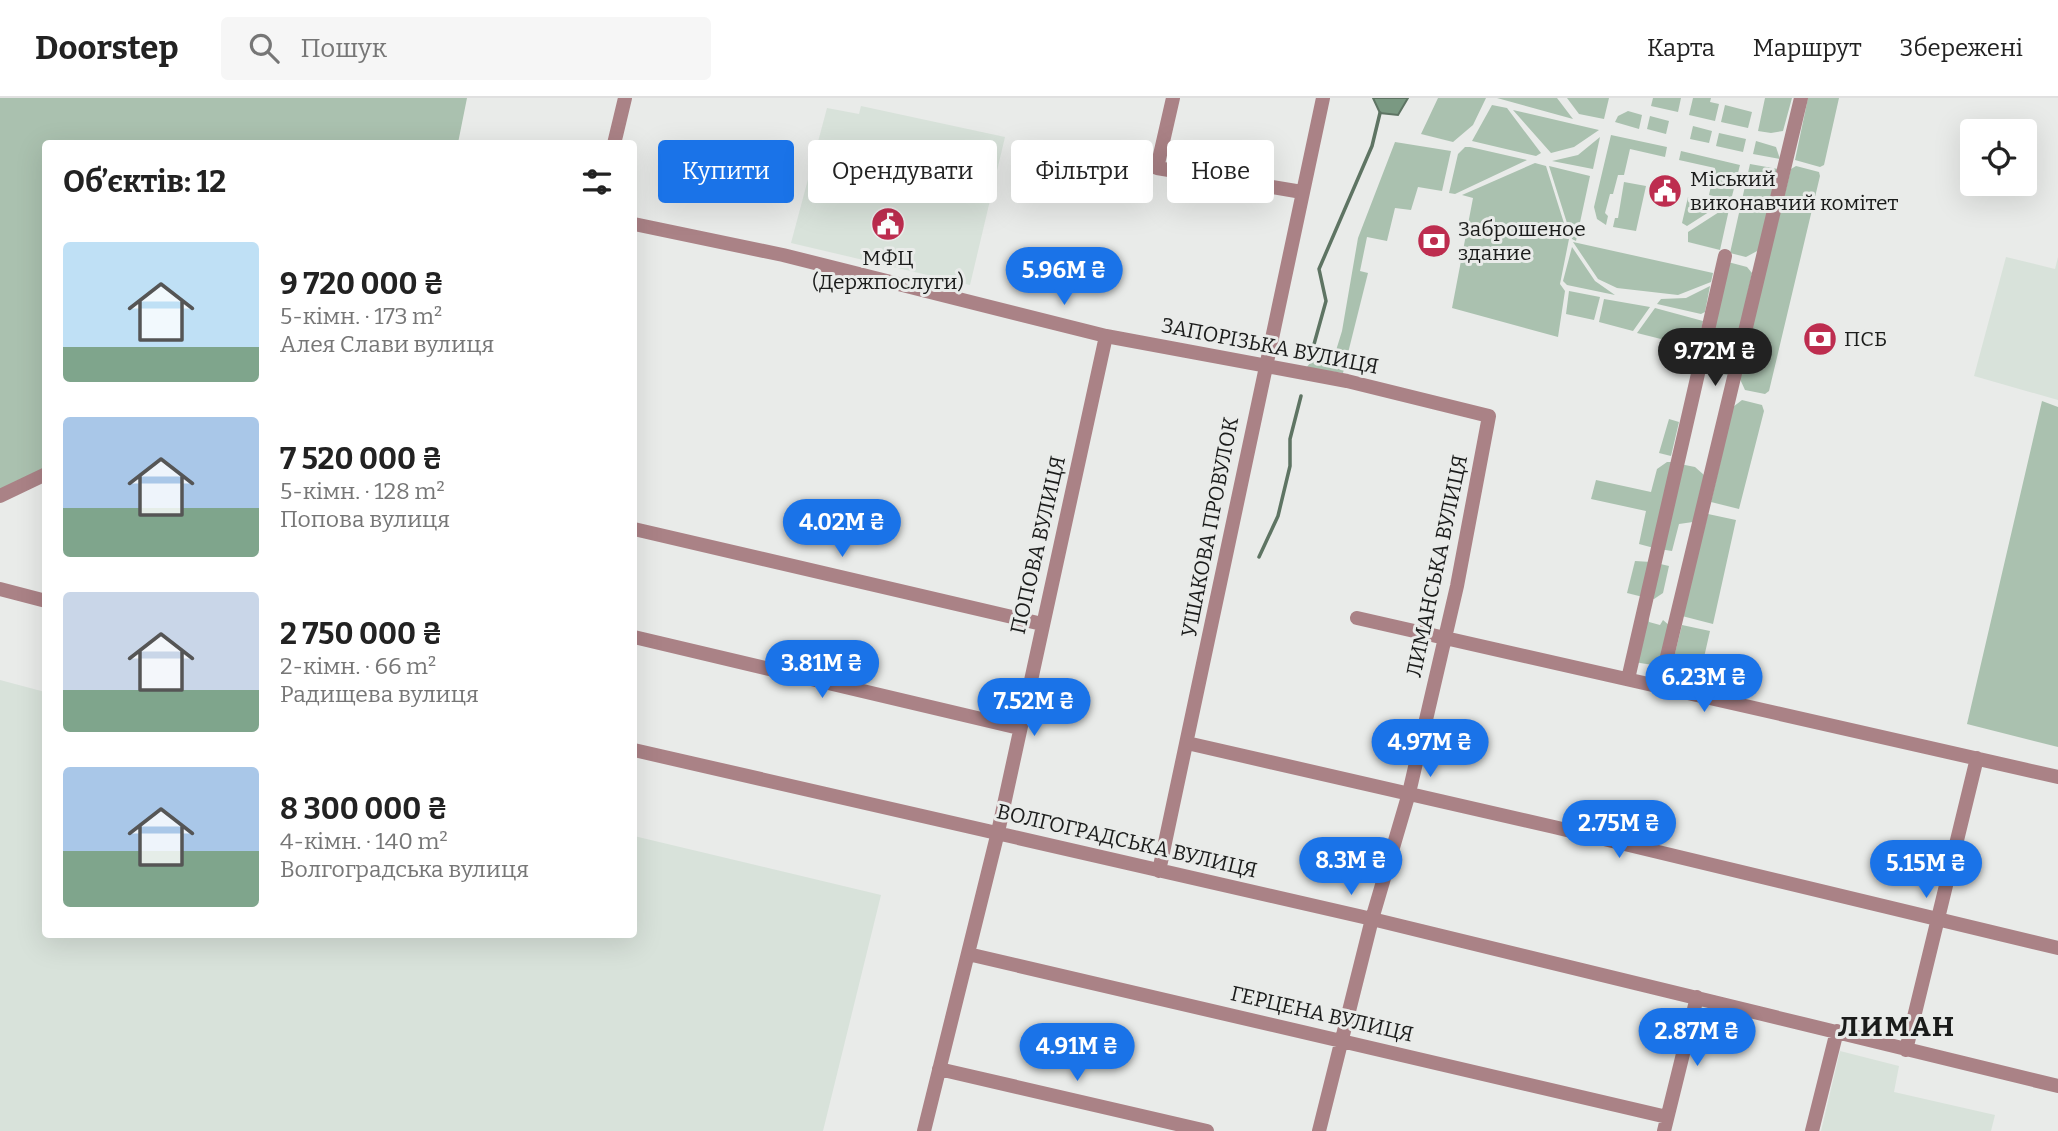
<!DOCTYPE html>
<html lang="uk">
<head>
<meta charset="utf-8">
<style>
  body { margin:0; font-family:Bitter,serif; background:#f6f6f6; color:#222; height:100vh; display:flex; flex-direction:column; font-size:26px; white-space:nowrap }
  * { box-sizing:border-box; margin:0 }
  p { font-size:23px; color:#767676 }
  .icon { flex:none; width:38px; height:38px; fill:none; stroke:currentColor; stroke-width:2; stroke-linecap:round; stroke-linejoin:round }
  .map { position:relative; flex:1; overflow:hidden }
  .details { position:absolute; left:42px; top:42px; width:595px; height:798px; display:flex; flex-direction:column; background:#fff; border-radius:7px; box-shadow:0 7px 28px #0002 }
  .details>* { flex:none }
  .guide { position:absolute; left:658px; top:42px; width:665px; height:63px; display:flex; gap:14px }
  .fabs { position:absolute; left:1960px; top:21px; display:grid; gap:14px }
  .fabs a { display:grid; place-items:center; width:77px; height:77px; border-radius:7px; background:#fff; box-shadow:0 7px 28px #0002; font-size:35px }
  .price { position:absolute; translate:-50% -60px; padding:0 16px; border-radius:24px; background:#1a73e8; color:#fff; font-size:23px; line-height:46px; filter:drop-shadow(0 2px 4px #0008) }
  .price::after { content:''; position:absolute; left:50%; top:42px; width:21px; height:16px; margin-left:-10px; background:inherit; clip-path:polygon(0 0,100% 0,50% 100%) }
  .price.selected { background:#222; color:#fff }
  ul { padding:0; list-style:none }
  li { display:flex; align-items:center; gap:21px; height:175px; padding:0 21px }
  li span { display:grid; place-items:center; flex:none; width:196px; height:140px; border-radius:7px; color:#555 }
  li>.icon { margin-inline-start:auto }
  span .icon { width:84px; height:84px; fill:#fffc; stroke-width:1 }
  li b { font-size:30px }
  h2 { display:flex; justify-content:space-between; align-items:center; height:84px; padding:0 21px; font-size:30px }
  .tag { padding:0 24px; border-radius:7px; background:#fff; box-shadow:0 7px 28px #0002; font-size:24px; line-height:63px }
  .tag.selected { background:#1a73e8; color:#fff }
  header { display:flex; align-items:center; gap:42px; box-sizing:border-box; height:98px; padding:0 35px; background:#fff; border-bottom:2px solid #e0e0e0 }
  header strong { font-size:33px }
  nav { display:flex; gap:38px; margin-inline-start:auto; font-size:24px }
  .search { width:490px; height:63px; background:#f6f6f6; display:flex; align-items:center; gap:18px; box-sizing:border-box; padding:0 24px; border-radius:7px; color:#767676; font-size:26px }
  .map>svg:first-child { display:block }
</style>
</head>
<body>
<header>
<strong>Doorstep</strong>
<div class="search"><svg class="icon" aria-label="search" viewBox="0 0 24 24"><circle cx="10" cy="10" r="6"/><path d="M15 15l6 6"/></svg>Пошук</div>
<nav><a>Карта</a><a>Маршрут</a><a>Збережені</a></nav>
</header>
<div class="map">
<svg width="2058" height="1033" viewBox="0 0 2058 1033">
  <rect width="100%" height="100%" fill="#e9ebe9"/>
  <path fill="#d8e2da" d="M861 8 1005 39 970 187 791 145 827 10 859 16Z
    M2006 159 2055 171 2058 159V302L1974 278Z
    M0 582 45 594 46 836H634V738L881 797 823 1033H0Z
    M1840 953 1899 968 1894 994 1995 1017 1991 1033H1821Z"/>
  <path fill="#aac1af" d="M0 0H467L458 45 46 46 45 376 0 392Z
    M1438 0H1486L1473 27 1453 44 1421 36Z
    M1497 0H1557L1573 21Z
    M1567 0H1609L1604 21 1579 16Z
    M1653 0H1681L1678 14 1651 8Z
    M1693 0H1711L1710 4 1719 6 1715 23 1689 17Z
    M1765 0H1792L1783 33 1771 35 1758 33Z
    M1808 0H1839L1824 67 1820 69 1795 62Z
    M1492 7 1507 10 1541 55 1536 58 1472 43Z
    M1725 7 1752 14 1748 30 1721 24Z
    M1513 12 1599 32 1574 49 1551 55Z
    M1628 13 1642 17 1639 31 1615 24 1618 18Z
    M1650 18 1669 23 1666 36 1647 31Z
    M1693 28 1712 33 1709 45 1690 41Z
    M1719 35 1746 41 1743 54 1716 48Z
    M1611 37 1667 49 1665 59 1630 51 1624 77H1618L1613 96H1610L1605 115 1608 118 1606 127 1597 121 1594 109Z
    M1600 39 1593 71 1552 63 1578 57Z
    M1756 43 1776 49 1780 61 1753 56Z
    M1395 44 1451 53 1442 93 1418 89 1411 112 1395 110 1387 143 1367 139 1360 173 1368 175 1343 275 1306 270 1311 264 1334 259 1342 233 1358 140Z
    M1465 49H1470L1527 62 1455 96 1449 95 1458 56Z
    M1681 53 1740 67 1731 102 1709 97 1715 70 1679 62Z
    M1535 65 1546 68 1569 141 1560 186 1565 193 1558 239 1452 210 1473 100 1462 97Z
    M1750 66 1778 71 1759 152 1746 159 1730 155Z
    M1549 68 1590 78 1576 143 1572 141Z
    M1796 68 1819 74 1820 78 1769 293 1765 296 1745 292 1739 279 1791 71Z
    M1624 84 1646 88 1636 133 1613 129 1615 120H1618Z
    M1688 99 1723 105 1687 128 1682 125Z
    M1730 107 1720 152 1688 144V134Z
    M1573 144 1713 175 1711 184 1678 197 1617 190 1598 181Z
    M1572 149 1595 183 1615 197 1567 187 1563 183Z
    M1728 164 1747 169 1752 175 1736 248C1727 260 1718 256 1706 253Z
    M1710 188 1705 214 1701 216 1657 206 1661 201 1686 200Z
    M1569 193 1600 199 1594 222 1566 216Z
    M1604 201 1650 209 1633 233 1599 224Z
    M1655 210 1703 223 1697 250 1637 235Z
    M1704 261 1723 267 1728 277 1702 272Z
    M1742 302 1762 307 1764 313 1739 411 1711 404 1733 309Z
    M2042 303 2058 309V649L1967 626Z
    M1669 321 1679 324 1671 358 1659 355Z
    M1667 364H1675L1654 450 1639 446 1646 413 1591 401 1596 382 1651 394 1657 371Z
    M1680 366 1695 369 1704 377 1693 424 1679 426 1672 453 1659 451Z
    M1708 416 1736 422 1713 526 1682 518Z
    M1635 463 1651 464 1643 499 1627 495Z
    M1656 465 1669 468 1663 495 1654 501 1649 500Z
    M1648 519 1649 524 1660 527 1663 522 1670 528 1659 568 1634 564Z
    M1682 527 1710 533 1700 577 1671 571Z
    M1671 575 1699 581 1694 587 1678 586Z"/>
  <path fill="#7a9982" stroke="#5e7463" stroke-width="2" d="M1373 0H1408L1398 17 1380 15Z"/>
  <g fill="none" stroke-linecap="round" stroke-linejoin="round">
    <path stroke="#5e7463" stroke-width="3.5" d="M1311 257 1326 203 1319 171 1372 48 1380 15
      M1259 459 1278 418 1290 368V341L1301 298"/>
    <path stroke="#aa8286" stroke-width="14" d="M1173 0 1157 70 1302 94
      M614 46 625 0
      M634 126 783 157 1106 238 1347 283 1489 318 1457 488 1409 695 1372 821 1319 1033
      M0 398 46 376
      M634 431 1042 526
      M0 491 46 503
      M1357 520 2058 679
      M634 539 1019 630
      M1628 581 1725 158
      M1660 588 1801 0
      M1187 645 1554 729 2058 850
      M634 652 1372 821 2058 988
      M1159 773 1323 0
      M968 856 1667 1019
      M1906 952 1977 660
      M939 971 1207 1033
      M924 1033 998 734 1106 238
      M1664 1033 1697 899
      M1812 1033 1837 933"/>
  </g>
  <defs>
    <g id="civic-disc" transform="scale(1.75)"><circle r="9.5" fill="#bd2d4f" stroke="#e9ebe9"/><path d="M-.6-6.5H3V-4.5H.6V-3L4-1V1h2V6H-6V1h2V-1L-.6-3ZM-1.2 2.5V6h2.4V2.5Z" fill="#fff"/></g>
    <g id="bank-disc" transform="scale(1.75)"><circle r="9.5" fill="#bd2d4f" stroke="#e9ebe9"/><path d="M-6-4H6V4H-6ZM0-2.3a2.3 2.3 0 1 0 0 4.6a2.3 2.3 0 1 0 0-4.6Z" fill="#fff"/></g>
  </defs>
  <g fill-rule="evenodd">
    <use href="#civic-disc" x="1665" y="93"/>
    <use href="#civic-disc" x="888" y="126"/>
    <use href="#bank-disc" x="1434" y="143"/>
    <use href="#bank-disc" x="1820" y="241"/>
  </g>
  <g text-anchor="middle" stroke-width="6" stroke-linejoin="round" paint-order="stroke">
    <g font-size="21" fill="#1b1c1b" stroke="#e9ebe9" text-anchor="start">
      <text x="1690" y="88">Міський<tspan x="1690" dy="24">виконавчий комітет</tspan></text>
      <text x="1458" y="138">Заброшеное<tspan x="1458" dy="24">здание</tspan></text>
      <text x="888" y="167" text-anchor="middle">МФЦ<tspan x="888" dy="24">(Держпослуги)</tspan></text>
      <text x="1844" y="248">ПСБ</text>
    </g>
    <g font-size="21" fill="#1b1c1b" stroke="#e9ebe9">
      <text transform="translate(1270 248) rotate(11)" y="7">ЗАПОРІЗЬКА ВУЛИЦЯ</text>
      <text transform="translate(1210 429) rotate(-79)" y="7">УШАКОВА ПРОВУЛОК</text>
      <text transform="translate(1038 447) rotate(-77)" y="7">ПОПОВА ВУЛИЦЯ</text>
      <text transform="translate(1437 468) rotate(-78)" y="7">ЛИМАНСЬКА ВУЛИЦЯ</text>
      <text transform="translate(1127 743) rotate(13)" y="7">ВОЛГОГРАДСЬКА ВУЛИЦЯ</text>
      <text transform="translate(1322 916) rotate(13)" y="7">ГЕРЦЕНА ВУЛИЦЯ</text>
    </g>
    <g font-size="28" font-weight="bold" letter-spacing="2" fill="#1b1c1b" stroke="#e9ebe9">
      <text x="1897" y="938">ЛИМАН</text>
    </g>
  </g>
</svg>
<div class="fabs">
<a><svg class="icon" aria-label="locate" viewBox="0 0 24 24"><circle cx="12" cy="12" r="6"/><path d="M12 2v4M12 18v4M2 12h4M18 12h4"/></svg></a>
</div>
<b class="price" style="left:1064px;top:209px">5.96M ₴</b>
<b class="price selected" style="left:1715px;top:290px">9.72M ₴</b>
<b class="price" style="left:842px;top:461px">4.02M ₴</b>
<b class="price" style="left:822px;top:602px">3.81M ₴</b>
<b class="price" style="left:1704px;top:616px">6.23M ₴</b>
<b class="price" style="left:1034px;top:640px">7.52M ₴</b>
<b class="price" style="left:1430px;top:681px">4.97M ₴</b>
<b class="price" style="left:1619px;top:762px">2.75M ₴</b>
<b class="price" style="left:1351px;top:799px">8.3M ₴</b>
<b class="price" style="left:1926px;top:802px">5.15M ₴</b>
<b class="price" style="left:1697px;top:970px">2.87M ₴</b>
<b class="price" style="left:1077px;top:985px">4.91M ₴</b>
<div class="guide">
<a class="tag selected">Купити</a>
<a class="tag">Орендувати</a>
<a class="tag">Фільтри</a>
<a class="tag">Нове</a>
</div>
<section class="details">
<h2>Об’єктів: 12<svg class="icon" aria-label="filters" viewBox="0 0 24 24"><path d="M4 7h16M4 17h16"/><circle cx="9" cy="7" r="2"/><circle cx="15" cy="17" r="2"/></svg></h2>
<ul>
<li><span style="background:linear-gradient(#bfe0f5 75%,#7fa58c 0)"><svg class="icon" aria-label="home" viewBox="0 0 24 24"><path d="M3 11l9-7 9 7M6 9v11h12V9"/></svg></span><div><b>9 720 000 ₴</b><p>5-кімн. · 173 m²</p><p>Алея Слави вулиця</p></div></li>
<li><span style="background:linear-gradient(#a9c7e8 65%,#7fa58c 0)"><svg class="icon" aria-label="home" viewBox="0 0 24 24"><path d="M3 11l9-7 9 7M6 9v11h12V9"/></svg></span><div><b>7 520 000 ₴</b><p>5-кімн. · 128 m²</p><p>Попова вулиця</p></div></li>
<li><span style="background:linear-gradient(#c9d6e8 70%,#7fa58c 0)"><svg class="icon" aria-label="home" viewBox="0 0 24 24"><path d="M3 11l9-7 9 7M6 9v11h12V9"/></svg></span><div><b>2 750 000 ₴</b><p>2-кімн. · 66 m²</p><p>Радищева вулиця</p></div></li>
<li><span style="background:linear-gradient(#a9c7e8 60%,#7fa58c 0)"><svg class="icon" aria-label="home" viewBox="0 0 24 24"><path d="M3 11l9-7 9 7M6 9v11h12V9"/></svg></span><div><b>8 300 000 ₴</b><p>4-кімн. · 140 m²</p><p>Волгоградська вулиця</p></div></li>
</ul>
</section>
</div>
</body>
</html>
